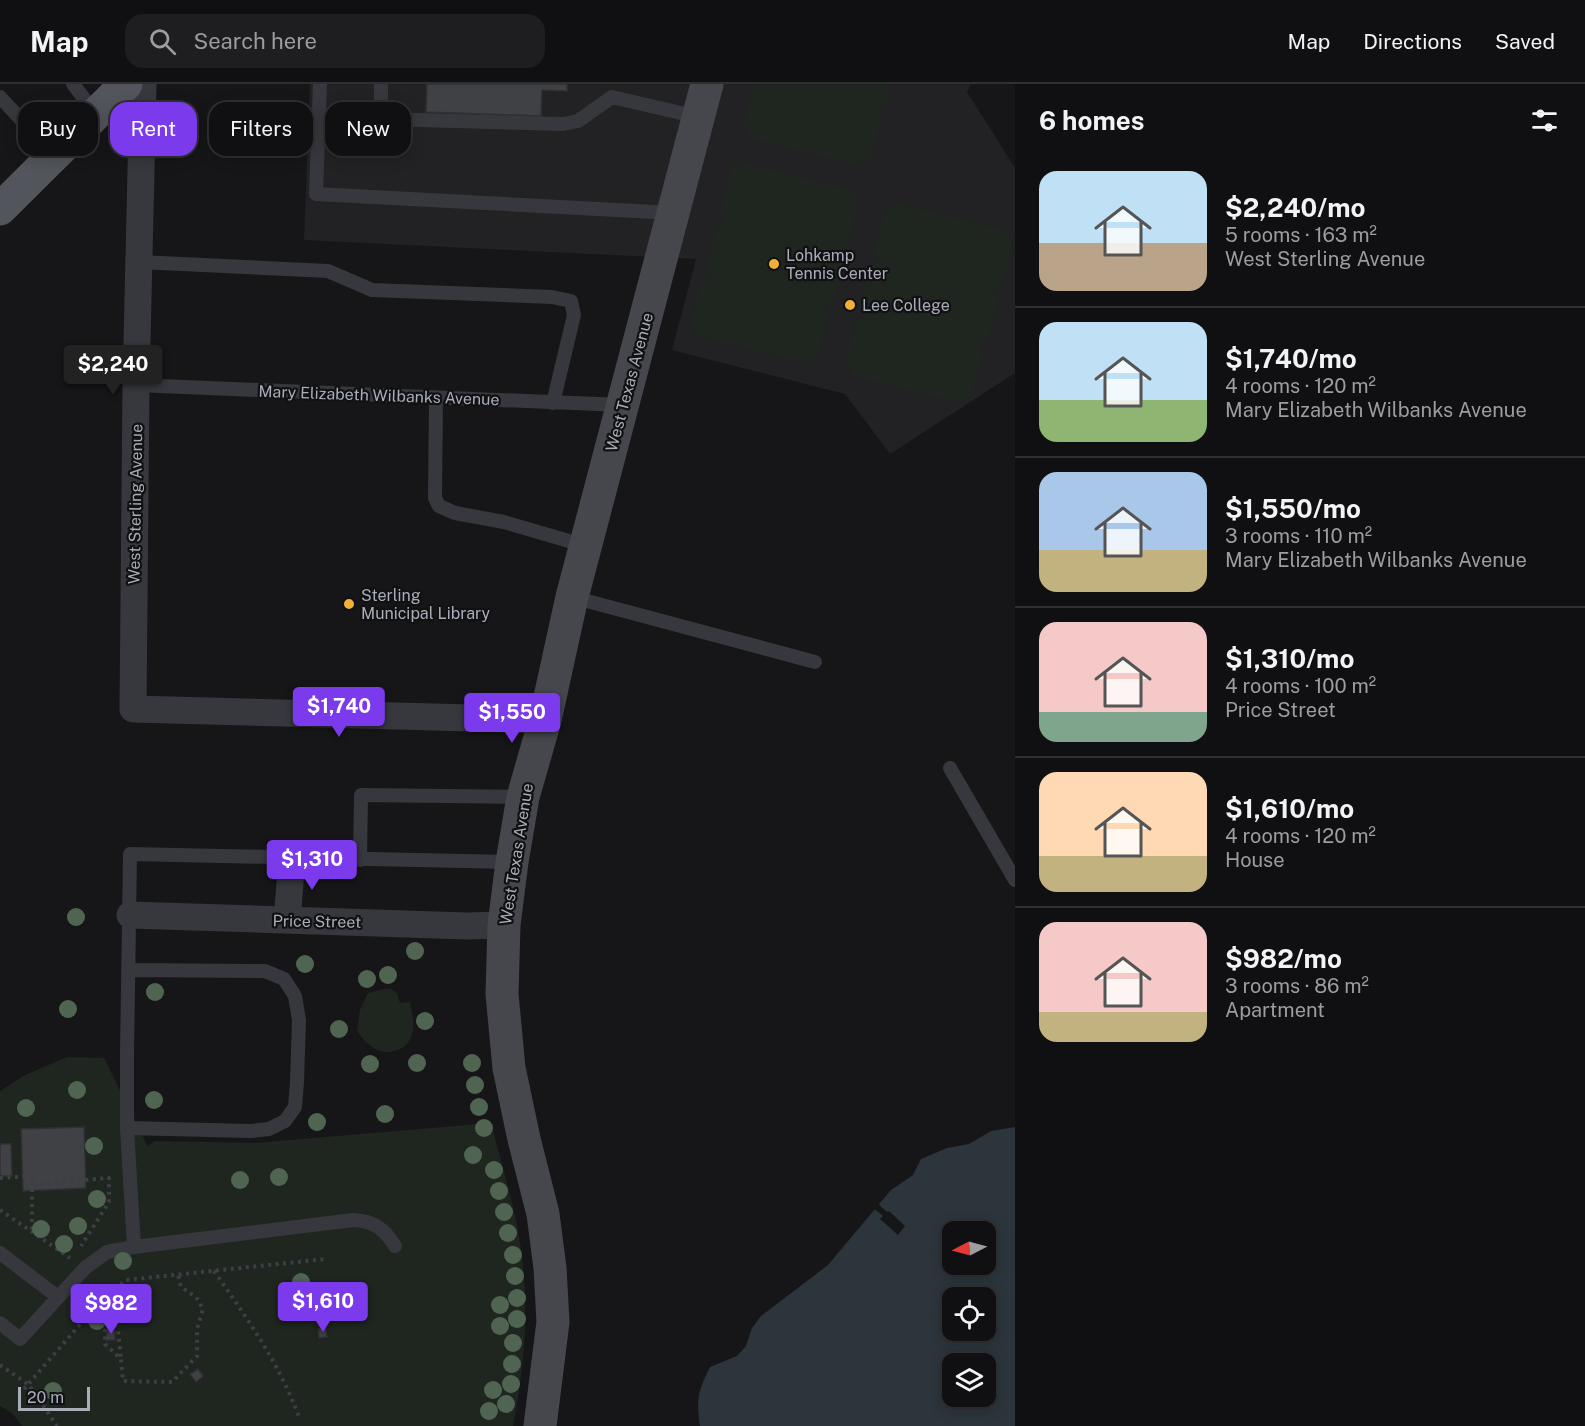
<!DOCTYPE html>
<html lang="en">
<head>
<meta charset="utf-8">
<style>
  body { margin:0; font-family:"Public Sans",sans-serif; background:#1e1e20; color:#f1f3f6; height:100vh; display:flex; flex-direction:column; font-size:22px; white-space:nowrap }
  * { box-sizing:border-box; margin:0 }
  p { font-size:20px; color:#9c9d9f }
  .icon { flex:none; width:33px; height:33px; fill:none; stroke:currentColor; stroke-width:2; stroke-linecap:round; stroke-linejoin:round }
  .map { position:relative; flex:1; overflow:hidden }
  .panel { display:flex; flex-direction:column; background:#101012; width:570px }
  .panel>* { flex:none }
  .hud { position:absolute; left:18px; top:18px; width:570px; height:54px; display:flex; gap:12px }
  .needle { width:39px; rotate:264deg }
  .buttons { position:absolute; left:942px; top:1137px; display:grid; gap:12px }
  .buttons a { display:grid; place-items:center; width:54px; height:54px; border-radius:12px; background:#101012; box-shadow:0 3px 15px #0003,0 0 0 2px #303032; font-size:30px }
  .scale { position:absolute; left:18px; bottom:15px; width:72px; box-sizing:border-box; padding-left:6px; border:3px solid #a8adb8; border-top:0; font-size:16px; line-height:21px; white-space:nowrap; color:#a8adb8; -webkit-text-stroke:4px #111113; paint-order:stroke }
  .price { position:absolute; translate:-50% -51px; padding:0 14px; border-radius:6px; background:#7c3aed; color:#fff; font-size:20px; line-height:39px; filter:drop-shadow(0 2px 3px #0008) }
  .price::after { content:''; position:absolute; left:50%; top:36px; width:18px; height:14px; margin-left:-9px; background:inherit; clip-path:polygon(0 0,100% 0,50% 100%) }
  .price.current { background:#222; color:#fff }
  ul { padding:0; list-style:none }
  li { display:flex; align-items:center; gap:18px; height:150px; padding:0 24px }
  li+li { border-top:2px solid #303032 }
  li span { display:grid; place-items:center; flex:none; width:168px; height:120px; border-radius:18px; color:#555 }
  li>.icon { margin-inline-start:auto }
  span .icon { width:72px; height:72px; fill:#fffc; stroke-width:1 }
  li b { font-size:26px }
  h2 { display:flex; justify-content:space-between; align-items:center; height:72px; padding:0 24px; font-size:26px }
  .pill { padding:0 21px; border-radius:18px; background:#101012; box-shadow:0 3px 15px #0003,0 0 0 2px #303032; font-size:21px; line-height:54px }
  .pill.current { background:#7c3aed; color:#fff }
  header { display:flex; align-items:center; gap:36px; box-sizing:border-box; height:84px; padding:0 30px; background:#101012; border-bottom:2px solid #303032 }
  header strong { font-size:28px }
  nav { display:flex; gap:33px; margin-inline-start:auto; font-size:21px }
  .search { width:420px; height:54px; background:#1e1e20; display:flex; align-items:center; gap:15px; box-sizing:border-box; padding:0 21px; border-radius:18px; color:#9c9d9f; font-size:22px }
  main { display:flex; flex:1; min-height:0 }
  .map>svg:first-child { display:block }
</style>
</head>
<body>
<header>
<strong>Map</strong>
<div class="search"><svg class="icon" aria-label="search" viewBox="0 0 24 24"><circle cx="10" cy="10" r="6"/><path d="M15 15l6 6"/></svg>Search here</div>
<nav><a>Map</a><a>Directions</a><a>Saved</a></nav>
</header>
<main>
<div class="map">
<svg width="1015" height="1342" viewBox="0 0 1015 1342">
  <rect width="100%" height="100%" fill="#161618"/>
  <path fill="#222225" d="M310 0H971L967 8 1015 84V289L890 370 845 310 672 266 696 175 304 156Z"/>
  <path fill="#1e261f" d="M754 0H891L887 16 877 22 882 32 871 73 858 81 751 54 744 40Z
    M743 79 851 106 858 120 847 162 839 168 843 177 834 215 824 221 829 230 818 272 805 279 698 252 690 238 701 197 710 192 706 183 716 143 725 137 720 127 731 85Z
    M897 119 1005 146 1012 160 1002 202 993 208 998 217 988 255 979 261 983 270 972 312 959 319 853 292 845 278 856 237 865 232 860 223 870 183 879 177 874 167 885 125Z
    M384 905H391L397 909 400 919 410 918C412 930 416 944 410 955 408 960 404 963 400 965 382 974 367 962 357 947L360 926 368 909Z
    M67 973 104 974 148 1063 154 1057 254 1059 491 1039C502 1083 517 1128 522 1173 529 1231 524 1285 513 1342H22L13 1330 0 1322V1007L25 991Z"/>
  <path fill="#2c353c" fill-rule="evenodd" d="M1015 1043V1342H700C696 1315 698 1307 710 1283L737 1272 746 1262 752 1244 761 1232 828 1181 891 1106 913 1091 921 1075 947 1064 969 1060 991 1047ZM952 1148H986V1180H952ZM952 1214H986V1246H952ZM952 1280H986V1312H952Z"/>
  <path fill="#161618" d="M876 1118 887 1128 889 1127 905 1142 898 1151 880 1135 883 1132 872 1123Z"/>
  <path fill="#404145" stroke="#303034" stroke-width="1.5" d="M427 0H567V7L542 6 541 32 426 28Z
    M84 1043 86 1104 23 1107 21 1045Z
    M0 1060H11L12 1092H0Z
    M326 1244 327 1253 319 1254 318 1245Z
    M107 1246H115V1256H106Z
    M198 1285 203 1292 196 1298 190 1290Z"/>
  <g fill="none" stroke-linecap="round" stroke-linejoin="round">
    <path stroke="#3d3f44" stroke-width="4" stroke-dasharray="3 4.5" stroke-linecap="butt" d="M0 1094 32 1092V1147
      M33 1100 109 1094V1118L81 1162
      M0 1126 70 1174
      M214 1187C247 1234 279 1279 299 1333
      M96 1222 110 1235 105 1247V1260L121 1275 123 1297 172 1298 197 1272V1245L203 1225 196 1213 181 1203 178 1190
      M110 1235 118 1246 121 1274
      M0 1281 29 1301 57 1342
      M24 1305 96 1222 126 1196 326 1175"/>
    <path stroke="#37383d" stroke-width="14" d="M73 0 95 29
      M320 0 316 110 673 129
      M381 0V35L563 40 578 37 612 13 698 33
      M0 13 54 71
      M319 35H381
      M139 178 328 187 372 206 552 213 571 217 574 231 553 319
      M136 301 622 321
      M436 314 435 414 439 422 455 429 504 438 586 462
      M572 513 815 578
      M950 684 1015 796
      M360 776 361 711 523 713
      M127 1044 251 1047 269 1045 285 1037 295 1023 297 998 299 936 295 912 284 895 265 887 129 886
      M134 1163 127 1044V969L130 770 512 778
      M0 1169 58 1213
      M0 1239 20 1255 85 1184 107 1168 134 1163 353 1136C373 1137 384 1144 395 1162"/>
    <path stroke="#37383d" stroke-width="27" d="M143 0 136 301 133 625 545 636
      M130 831 467 842 504 841
      M287 836 292 775"/>
    <path stroke="#45474d" stroke-width="33" d="M540 1342 553 1238 550 1184 543 1130 524 1055 509 984 502 910 504 841 512 778 523 713 545 636 572 513 707 0"/>
    <path stroke="#53555c" stroke-width="33" d="M0 125 126 0"/>
  </g>
  <g fill="#506452">
    <circle cx="76" cy="833" r="9"/>
    <circle cx="415" cy="867" r="9"/>
    <circle cx="305" cy="880" r="9"/>
    <circle cx="388" cy="891" r="9"/>
    <circle cx="367" cy="895" r="9"/>
    <circle cx="155" cy="908" r="9"/>
    <circle cx="68" cy="925" r="9"/>
    <circle cx="425" cy="937" r="9"/>
    <circle cx="339" cy="945" r="9"/>
    <circle cx="417" cy="979" r="9"/>
    <circle cx="472" cy="979" r="9"/>
    <circle cx="370" cy="980" r="9"/>
    <circle cx="475" cy="1001" r="9"/>
    <circle cx="77" cy="1006" r="9"/>
    <circle cx="154" cy="1016" r="9"/>
    <circle cx="479" cy="1023" r="9"/>
    <circle cx="26" cy="1024" r="9"/>
    <circle cx="385" cy="1030" r="9"/>
    <circle cx="317" cy="1038" r="9"/>
    <circle cx="484" cy="1044" r="9"/>
    <circle cx="94" cy="1062" r="9"/>
    <circle cx="473" cy="1071" r="9"/>
    <circle cx="494" cy="1086" r="9"/>
    <circle cx="279" cy="1093" r="9"/>
    <circle cx="240" cy="1096" r="9"/>
    <circle cx="499" cy="1107" r="9"/>
    <circle cx="97" cy="1115" r="9"/>
    <circle cx="504" cy="1128" r="9"/>
    <circle cx="78" cy="1142" r="9"/>
    <circle cx="41" cy="1145" r="9"/>
    <circle cx="508" cy="1149" r="9"/>
    <circle cx="64" cy="1160" r="9"/>
    <circle cx="513" cy="1171" r="9"/>
    <circle cx="123" cy="1177" r="9"/>
    <circle cx="515" cy="1192" r="9"/>
    <circle cx="301" cy="1198" r="9"/>
    <circle cx="95" cy="1210" r="9"/>
    <circle cx="517" cy="1214" r="9"/>
    <circle cx="110" cy="1220" r="9"/>
    <circle cx="500" cy="1221" r="9"/>
    <circle cx="517" cy="1235" r="9"/>
    <circle cx="97" cy="1237" r="9"/>
    <circle cx="500" cy="1242" r="9"/>
    <circle cx="513" cy="1259" r="9"/>
    <circle cx="512" cy="1280" r="9"/>
    <circle cx="511" cy="1300" r="9"/>
    <circle cx="493" cy="1306" r="9"/>
    <circle cx="53" cy="1307" r="9"/>
    <circle cx="506" cy="1320" r="9"/>
    <circle cx="489" cy="1327" r="9"/>
  </g>
  <g fill="#f2b134" stroke="#111113" stroke-width="2">
    <circle cx="774" cy="180" r="6"/>
    <circle cx="850" cy="221" r="6"/>
    <circle cx="349" cy="520" r="6"/>
  </g>
  <g text-anchor="middle" stroke-width="4.5" stroke-linejoin="round" paint-order="stroke">
    <g font-size="16" fill="#a8adb8" stroke="#111113" text-anchor="start">
      <text x="786" y="177">Lohkamp<tspan x="786" dy="18">Tennis Center</tspan></text>
      <text x="862" y="227">Lee College</text>
      <text x="361" y="517">Sterling<tspan x="361" dy="18">Municipal Library</tspan></text>
    </g>
    <g font-size="16" fill="#a8adb8" stroke="#111113">
      <text transform="translate(629 298) rotate(-75)" y="6">West Texas Avenue</text>
      <text transform="translate(379 311) rotate(2)" y="6">Mary Elizabeth Wilbanks Avenue</text>
      <text transform="translate(135 420) rotate(-89)" y="6">West Sterling Avenue</text>
      <text transform="translate(516 770) rotate(-81)" y="6">West Texas Avenue</text>
      <text transform="translate(317 837) rotate(1)" y="6">Price Street</text>
    </g>
  </g>
</svg>
<div class="buttons">
<a><svg class="needle" viewBox="-14 -14 28 28"><path d="M0-13l5 13h-10z" fill="#e53935"/><path d="M0 13l5-13h-10z" fill="#9c9d9f"/></svg></a>
<a><svg class="icon" aria-label="locate" viewBox="0 0 24 24"><circle cx="12" cy="12" r="6"/><path d="M12 2v4M12 18v4M2 12h4M18 12h4"/></svg></a>
<a><svg class="icon" aria-label="layers" viewBox="0 0 24 24"><path d="M12 4l9 5-9 5-9-5zM3 14l9 5 9-5"/></svg></a>
</div>
<div class="scale">20 m</div>
<b class="price current" style="left:113px;top:312px">$2,240</b>
<b class="price" style="left:339px;top:654px">$1,740</b>
<b class="price" style="left:512px;top:660px">$1,550</b>
<b class="price" style="left:312px;top:807px">$1,310</b>
<b class="price" style="left:323px;top:1249px">$1,610</b>
<b class="price" style="left:111px;top:1251px">$982</b>
<div class="hud">
<a class="pill">Buy</a>
<a class="pill current">Rent</a>
<a class="pill">Filters</a>
<a class="pill">New</a>
</div>
</div>
<section class="panel">
<h2>6 homes<svg class="icon" aria-label="filters" viewBox="0 0 24 24"><path d="M4 7h16M4 17h16"/><circle cx="9" cy="7" r="2"/><circle cx="15" cy="17" r="2"/></svg></h2>
<ul>
<li><span style="background:linear-gradient(#bfe0f5 60%,#b9a48a 0)"><svg class="icon" aria-label="home" viewBox="0 0 24 24"><path d="M3 11l9-7 9 7M6 9v11h12V9"/></svg></span><div><b>$2,240/mo</b><p>5 rooms · 163 m²</p><p>West Sterling Avenue</p></div></li>
<li><span style="background:linear-gradient(#bfe0f5 65%,#8fb573 0)"><svg class="icon" aria-label="home" viewBox="0 0 24 24"><path d="M3 11l9-7 9 7M6 9v11h12V9"/></svg></span><div><b>$1,740/mo</b><p>4 rooms · 120 m²</p><p>Mary Elizabeth Wilbanks Avenue</p></div></li>
<li><span style="background:linear-gradient(#a9c7e8 65%,#c2b280 0)"><svg class="icon" aria-label="home" viewBox="0 0 24 24"><path d="M3 11l9-7 9 7M6 9v11h12V9"/></svg></span><div><b>$1,550/mo</b><p>3 rooms · 110 m²</p><p>Mary Elizabeth Wilbanks Avenue</p></div></li>
<li><span style="background:linear-gradient(#f6c9c9 75%,#7fa58c 0)"><svg class="icon" aria-label="home" viewBox="0 0 24 24"><path d="M3 11l9-7 9 7M6 9v11h12V9"/></svg></span><div><b>$1,310/mo</b><p>4 rooms · 100 m²</p><p>Price Street</p></div></li>
<li><span style="background:linear-gradient(#ffd9b3 70%,#c2b280 0)"><svg class="icon" aria-label="home" viewBox="0 0 24 24"><path d="M3 11l9-7 9 7M6 9v11h12V9"/></svg></span><div><b>$1,610/mo</b><p>4 rooms · 120 m²</p><p>House</p></div></li>
<li><span style="background:linear-gradient(#f6c9c9 75%,#c2b280 0)"><svg class="icon" aria-label="home" viewBox="0 0 24 24"><path d="M3 11l9-7 9 7M6 9v11h12V9"/></svg></span><div><b>$982/mo</b><p>3 rooms · 86 m²</p><p>Apartment</p></div></li>
</ul>
</section>
</main>
</body>
</html>
